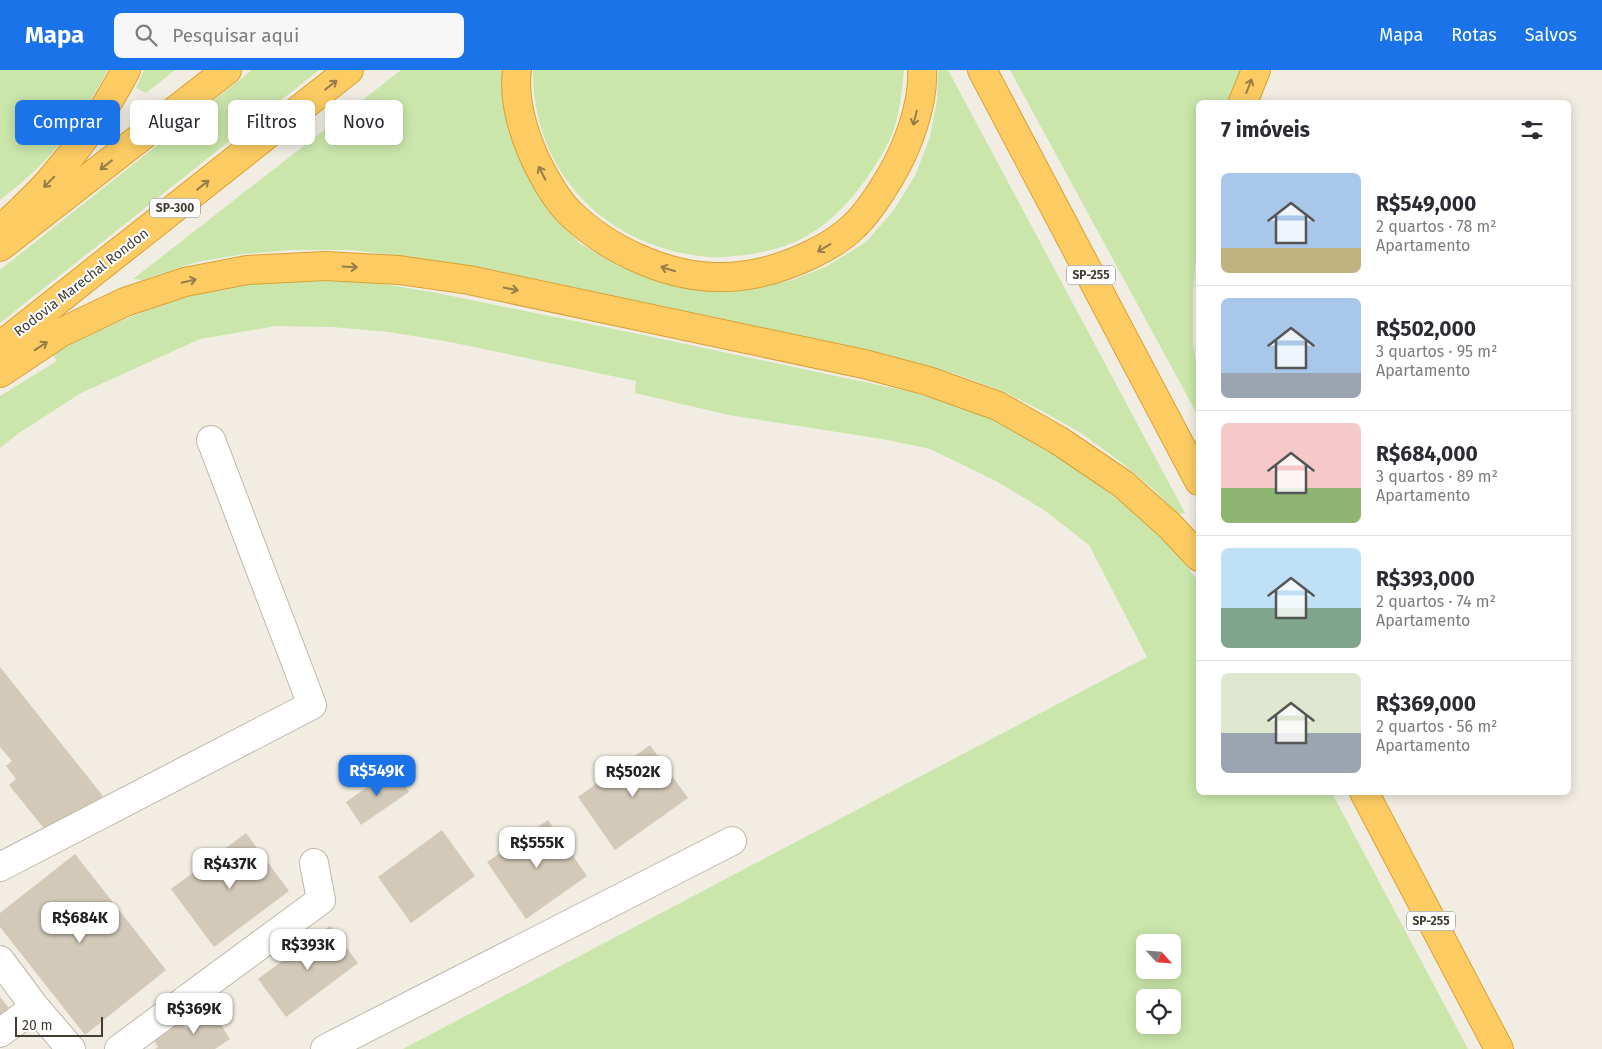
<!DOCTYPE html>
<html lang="pt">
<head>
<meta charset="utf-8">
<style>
  body { margin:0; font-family:"Fira Sans",sans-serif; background:#f7f7f7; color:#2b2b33; height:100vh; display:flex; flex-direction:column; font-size:19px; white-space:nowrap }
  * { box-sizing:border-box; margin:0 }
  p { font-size:16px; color:#7c7c81 }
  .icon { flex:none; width:28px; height:28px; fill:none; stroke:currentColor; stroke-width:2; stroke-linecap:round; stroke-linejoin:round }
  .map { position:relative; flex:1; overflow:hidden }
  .sheet { position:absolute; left:1196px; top:30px; width:375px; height:695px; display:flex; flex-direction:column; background:#fff; border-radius:8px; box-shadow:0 2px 12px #0003 }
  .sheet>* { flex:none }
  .banner { position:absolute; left:15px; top:30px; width:475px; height:45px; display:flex; gap:10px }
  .needle { width:32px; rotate:116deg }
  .tools { position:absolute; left:1136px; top:864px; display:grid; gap:10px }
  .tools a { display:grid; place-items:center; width:45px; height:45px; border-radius:8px; background:#fff; box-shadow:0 2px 12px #0003; font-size:25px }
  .scale { position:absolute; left:15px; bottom:12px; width:88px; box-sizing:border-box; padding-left:5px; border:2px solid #433d33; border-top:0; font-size:14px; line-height:18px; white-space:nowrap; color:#433d33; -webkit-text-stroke:4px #fff; paint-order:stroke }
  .price { position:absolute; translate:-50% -42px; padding:0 11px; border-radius:10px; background:#fff; color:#222; font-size:16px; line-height:32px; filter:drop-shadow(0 1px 2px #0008) }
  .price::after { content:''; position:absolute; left:50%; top:30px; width:15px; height:11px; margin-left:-8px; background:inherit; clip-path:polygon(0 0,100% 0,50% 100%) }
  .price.current { background:#1a73e8; color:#fff }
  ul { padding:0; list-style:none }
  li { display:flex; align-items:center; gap:15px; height:125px; padding:0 25px }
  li+li { border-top:1px solid #e1e1e2 }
  li span { display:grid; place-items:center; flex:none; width:140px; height:100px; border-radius:8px; color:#555 }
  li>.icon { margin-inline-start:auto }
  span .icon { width:60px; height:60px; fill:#fffc; stroke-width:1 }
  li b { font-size:21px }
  h2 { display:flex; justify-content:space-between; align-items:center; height:60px; padding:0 25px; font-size:21px }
  .tag { padding:0 18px; border-radius:8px; background:#fff; box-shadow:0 2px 12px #0003; font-size:18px; line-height:45px }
  .tag.current { background:#1a73e8; color:#fff }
  header { display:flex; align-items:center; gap:30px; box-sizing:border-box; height:70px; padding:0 25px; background:#1a73e8; color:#fff }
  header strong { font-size:24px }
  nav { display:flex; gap:28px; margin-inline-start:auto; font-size:18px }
  .search { width:350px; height:45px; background:#f7f7f7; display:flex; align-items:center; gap:12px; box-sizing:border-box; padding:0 18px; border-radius:8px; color:#7c7c81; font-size:19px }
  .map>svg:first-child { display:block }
</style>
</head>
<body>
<header>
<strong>Mapa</strong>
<div class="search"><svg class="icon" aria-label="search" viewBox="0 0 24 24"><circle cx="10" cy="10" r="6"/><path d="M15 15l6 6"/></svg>Pesquisar aqui</div>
<nav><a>Mapa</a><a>Rotas</a><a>Salvos</a></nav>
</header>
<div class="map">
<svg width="1602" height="979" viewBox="0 0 1602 979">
  <rect width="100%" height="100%" fill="#f1ede3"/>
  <path fill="#cae6ab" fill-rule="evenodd" d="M0 0H108C87 38 63 76 30 105 20 114 10 122 0 130Z
    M144 0H175L146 23 136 18Z
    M252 0H319L0 253V200Z
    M401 0H502L503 33 511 68 526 104 550 140 579 173 618 196 662 213 755 218 793 210 827 196 866 172 893 141 915 106 930 67 937 30 938 0H948L1185 443 1178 444 1153 419 1122 393 1081 363 1042 341 1005 322 956 304 879 283 694 243 473 198 409 187 351 180H292L244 184 197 192 142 210 133 209Z
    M533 0H904C902 20 900 40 894 59 887 78 875 96 864 112 850 131 833 149 813 162 791 177 761 184 734 186 726 187 716 188 708 187 607 178 532 103 533 0Z
    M1010 0H1242L1229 32H1199V155L1193 220V274L1199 309V339L1196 342Z
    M340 210 390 215 437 223 643 265 911 322 962 337 1009 357 1057 383 1140 447 1177 484 1199 512V722L1332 723 1468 979H403L1147 587 1089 475 1044 440 996 411 930 379 888 370 729 345 635 323 636 311 450 272 389 262 332 257 276 256 200 269 81 323 19 363 0 378V326L57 291 52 284C113 252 179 223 248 214 278 210 310 211 340 210ZM1145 872H1172V900H1145ZM1145 928H1172V955H1145Z"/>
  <path fill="#d3c9b8" d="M0 597 103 726 59 762 46 761 9 715 16 709 6 696 12 691 0 677Z
    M650 675 688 728 615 780 578 727Z
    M393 699 409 722 361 755 346 732Z
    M548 750 587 806 526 849 487 792Z
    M442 760 475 806 411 853 378 807Z
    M246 763 289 821 214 877 171 819Z
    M75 784 166 900 85 965 0 857V843Z
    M330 856 358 893 286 947 258 909Z
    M0 927 9 938 0 946Z
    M212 941 230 969 215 979H155L158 977 153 969 180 950 186 958Z"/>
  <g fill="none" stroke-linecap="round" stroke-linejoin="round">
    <g stroke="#bfb8a9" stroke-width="30">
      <path id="minor" d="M0 797 312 635 211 370
        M0 890 35 937 71 979
        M0 963 35 937
        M119 979 321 830 314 793
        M325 979 732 771"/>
    </g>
    <g stroke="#daa033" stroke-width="30">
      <path id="highway" d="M517 0C513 30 524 65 536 91 545 109 555 128 569 142 605 178 664 206 715 207 747 208 781 199 810 185 825 178 842 168 854 156 868 143 880 124 890 107 907 79 924 34 922 0
        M982 0 1199 411
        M1243 32 1256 0
        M10 151C25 136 41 122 54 106 82 74 106 38 126 0
        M0 177 227 0
        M0 276 349 0
        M0 303 60 263 125 232 185 212 247 200 325 196 399 200 469 210 864 294 928 311 998 336 1058 370 1123 414 1170 456 1199 487
        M1364 722 1499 979"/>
    </g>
    <use href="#minor" stroke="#fff" stroke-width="28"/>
    <use href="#highway" stroke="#fccc63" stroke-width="28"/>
  </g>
  <defs><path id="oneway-shaft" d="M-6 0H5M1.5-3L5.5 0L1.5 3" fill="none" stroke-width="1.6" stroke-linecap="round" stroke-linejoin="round" transform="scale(1.25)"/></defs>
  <g stroke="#967d49">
    <use href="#oneway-shaft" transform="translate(331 15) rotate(-38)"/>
    <use href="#oneway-shaft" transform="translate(1249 16) rotate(-69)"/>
    <use href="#oneway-shaft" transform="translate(915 48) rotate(104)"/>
    <use href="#oneway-shaft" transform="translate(106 95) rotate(142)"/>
    <use href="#oneway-shaft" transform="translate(542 103) rotate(-117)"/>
    <use href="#oneway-shaft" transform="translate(49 112) rotate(134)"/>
    <use href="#oneway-shaft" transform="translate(203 115) rotate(-38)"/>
    <use href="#oneway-shaft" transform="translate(824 178) rotate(149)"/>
    <use href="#oneway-shaft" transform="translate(350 197) rotate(3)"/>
    <use href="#oneway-shaft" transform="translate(668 199) rotate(-163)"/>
    <use href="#oneway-shaft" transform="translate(189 211) rotate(-13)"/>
    <use href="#oneway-shaft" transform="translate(511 219) rotate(12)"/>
    <use href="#oneway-shaft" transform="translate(41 276) rotate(-33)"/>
  </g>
  <g text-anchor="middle" stroke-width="4" stroke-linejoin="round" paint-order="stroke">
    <g fill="#fff" stroke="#7b7770" stroke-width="1">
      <rect x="150" y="128.5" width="50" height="19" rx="4"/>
      <rect x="1067" y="195.5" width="48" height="19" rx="4"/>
      <rect x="1407" y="841.5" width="48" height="19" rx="4"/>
    </g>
    <g font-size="12" font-weight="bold" fill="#433d33">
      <text x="175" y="142">SP-300</text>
      <text x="1091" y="209">SP-255</text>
      <text x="1431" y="855">SP-255</text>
    </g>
    <g font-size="14" fill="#433d33" stroke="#fff">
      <text transform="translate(81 212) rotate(-38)" y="5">Rodovia Marechal Rondon</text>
    </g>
  </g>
</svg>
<div class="tools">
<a><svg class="needle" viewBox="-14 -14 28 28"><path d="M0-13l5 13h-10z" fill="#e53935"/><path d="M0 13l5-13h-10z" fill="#7c7c81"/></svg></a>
<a><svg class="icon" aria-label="locate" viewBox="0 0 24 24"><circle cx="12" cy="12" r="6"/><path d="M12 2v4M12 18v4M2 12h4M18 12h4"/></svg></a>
</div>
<div class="scale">20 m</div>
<b class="price current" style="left:377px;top:727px">R$549K</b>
<b class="price" style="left:633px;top:728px">R$502K</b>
<b class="price" style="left:537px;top:799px">R$555K</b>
<b class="price" style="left:230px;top:820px">R$437K</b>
<b class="price" style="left:80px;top:874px">R$684K</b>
<b class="price" style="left:308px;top:901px">R$393K</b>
<b class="price" style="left:194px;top:965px">R$369K</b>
<div class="banner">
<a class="tag current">Comprar</a>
<a class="tag">Alugar</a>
<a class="tag">Filtros</a>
<a class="tag">Novo</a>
</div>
<section class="sheet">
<h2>7 imóveis<svg class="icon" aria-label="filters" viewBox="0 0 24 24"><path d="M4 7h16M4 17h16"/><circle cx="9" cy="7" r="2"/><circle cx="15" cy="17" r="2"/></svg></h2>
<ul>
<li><span style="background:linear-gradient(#a9c7e8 75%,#c2b280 0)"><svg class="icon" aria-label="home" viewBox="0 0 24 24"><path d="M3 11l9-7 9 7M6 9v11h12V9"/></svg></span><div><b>R$549,000</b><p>2 quartos · 78 m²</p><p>Apartamento</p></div></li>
<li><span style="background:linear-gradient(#a9c7e8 75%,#9aa5b1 0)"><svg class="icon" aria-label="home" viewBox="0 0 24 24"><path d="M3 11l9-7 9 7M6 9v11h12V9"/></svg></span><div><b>R$502,000</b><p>3 quartos · 95 m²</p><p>Apartamento</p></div></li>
<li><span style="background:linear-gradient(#f6c9c9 65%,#8fb573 0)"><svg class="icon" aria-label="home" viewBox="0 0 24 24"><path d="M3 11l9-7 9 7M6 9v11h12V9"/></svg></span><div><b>R$684,000</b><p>3 quartos · 89 m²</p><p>Apartamento</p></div></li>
<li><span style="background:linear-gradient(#bfe0f5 60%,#7fa58c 0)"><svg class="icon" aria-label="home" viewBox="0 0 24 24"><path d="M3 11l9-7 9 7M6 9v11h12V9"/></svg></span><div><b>R$393,000</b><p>2 quartos · 74 m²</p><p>Apartamento</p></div></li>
<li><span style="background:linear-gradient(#dfe7d0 60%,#9aa5b1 0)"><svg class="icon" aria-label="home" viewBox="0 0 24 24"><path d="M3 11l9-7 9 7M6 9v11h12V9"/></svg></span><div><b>R$369,000</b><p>2 quartos · 56 m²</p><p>Apartamento</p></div></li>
</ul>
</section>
</div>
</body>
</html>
